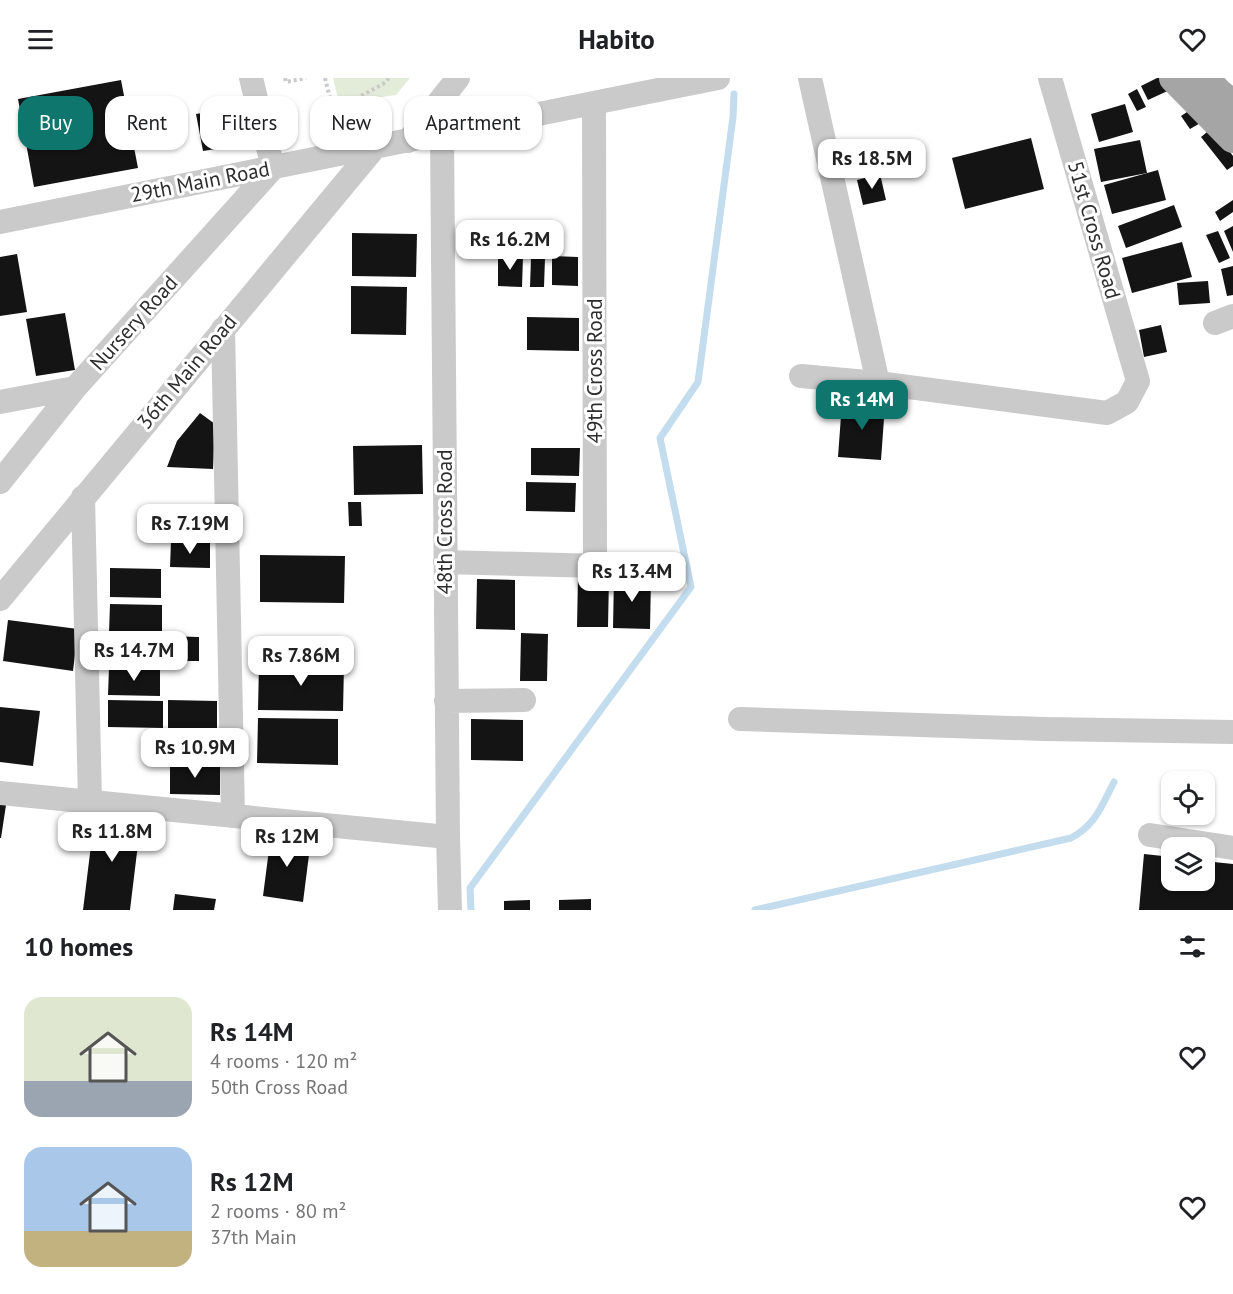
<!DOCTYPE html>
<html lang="en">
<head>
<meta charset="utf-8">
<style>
  body { margin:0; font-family:"PT Sans",sans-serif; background:#f2f2f2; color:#202124; height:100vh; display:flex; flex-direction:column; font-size:22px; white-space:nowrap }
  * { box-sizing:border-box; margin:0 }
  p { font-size:20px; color:#757577 }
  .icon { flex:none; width:33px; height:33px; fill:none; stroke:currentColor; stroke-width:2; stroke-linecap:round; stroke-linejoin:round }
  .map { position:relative; height:832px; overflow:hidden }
  .sheet { display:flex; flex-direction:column; background:#fff; flex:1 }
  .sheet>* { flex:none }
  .banner { position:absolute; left:18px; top:18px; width:600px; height:54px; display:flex; gap:12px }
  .fabs { position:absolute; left:1161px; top:693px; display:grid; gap:12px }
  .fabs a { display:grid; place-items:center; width:54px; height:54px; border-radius:12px; background:#fff; box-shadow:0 2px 4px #0004; font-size:30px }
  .price { position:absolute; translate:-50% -51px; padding:0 14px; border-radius:12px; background:#fff; color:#222; font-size:20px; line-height:39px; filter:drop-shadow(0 2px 3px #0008) }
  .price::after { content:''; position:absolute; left:50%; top:36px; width:18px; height:14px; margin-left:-9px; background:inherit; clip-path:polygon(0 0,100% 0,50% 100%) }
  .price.on { background:#0f766e; color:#fff }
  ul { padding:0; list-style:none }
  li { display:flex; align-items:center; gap:18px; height:150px; padding:0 24px }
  li span { display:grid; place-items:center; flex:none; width:168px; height:120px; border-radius:18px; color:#555 }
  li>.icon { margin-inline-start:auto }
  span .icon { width:72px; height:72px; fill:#fffc; stroke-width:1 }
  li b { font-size:26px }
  h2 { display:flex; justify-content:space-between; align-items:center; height:72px; padding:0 24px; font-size:26px }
  .chip { padding:0 21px; border-radius:18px; background:#fff; box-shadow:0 2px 4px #0004; font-size:21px; line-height:54px }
  .chip.on { background:#0f766e; color:#fff }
  header { display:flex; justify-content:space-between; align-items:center; height:78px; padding:0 24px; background:#fff; font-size:27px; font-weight:700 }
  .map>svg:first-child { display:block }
</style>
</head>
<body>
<header><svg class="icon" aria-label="menu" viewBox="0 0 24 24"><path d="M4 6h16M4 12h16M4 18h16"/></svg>Habito<svg class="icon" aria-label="heart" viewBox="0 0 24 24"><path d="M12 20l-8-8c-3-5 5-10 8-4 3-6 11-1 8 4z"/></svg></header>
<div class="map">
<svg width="1233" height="832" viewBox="0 0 1233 832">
  <rect width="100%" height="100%" fill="#fff"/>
  <path fill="#e3ecd9" d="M333 0H410L396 17 339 25Z"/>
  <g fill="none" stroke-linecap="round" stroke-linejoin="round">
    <path stroke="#c3dcee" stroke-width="7" d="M471 832 470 810 691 509 660 360 698 304 733 39 734 16
      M755 832 1071 760C1096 747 1102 727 1114 704"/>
  </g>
  <path fill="#141414" d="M1157 0H1169L1174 10 1148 22 1141 8Z
    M121 2 138 90 34 109 18 21Z
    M1137 11 1146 29 1137 33 1128 16Z
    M1125 26 1133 54 1099 64 1091 36Z
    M245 28 252 65 203 73 196 36Z
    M1193 30 1202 44 1190 51 1181 38Z
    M1212 50 1233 78V88L1227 92 1201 59Z
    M1031 60 1044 111 965 131 952 80Z
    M1140 62 1147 95 1101 104 1094 71Z
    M1158 92 1166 122 1112 136 1104 107Z
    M880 96 886 122 863 127 857 102Z
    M1233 122V134L1220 143 1215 134Z
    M1174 127 1182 149 1126 170 1118 148Z
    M1233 148V174L1224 153Z
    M1218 153 1230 180 1219 185 1206 157Z
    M352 155 417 156 416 199 352 198Z
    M1182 164 1192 199 1132 215 1122 180Z
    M17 176 27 234 0 238V179Z
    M498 178H523L522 209 498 208Z
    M552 178 578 179V208L552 207Z
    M531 180H545L544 209H530Z
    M1233 188V217L1227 218 1221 191Z
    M1208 203 1210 225 1179 227 1177 205Z
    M351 208 407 209 406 257 351 256Z
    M65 235 75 292 36 298 26 241Z
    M527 239 579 240V273L527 272Z
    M1161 247 1167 274 1144 279 1139 252Z
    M842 324 885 327 881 382 838 379Z
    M200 335 215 346 213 391 167 389 177 363Z
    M422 367 423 416 354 417 353 368Z
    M531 370H580L579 398 531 397Z
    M526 404 576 405 575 434 526 433Z
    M348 424H361L362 448H349Z
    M167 426 215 428 214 457 166 456Z
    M171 463 210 464V490L170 489Z
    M260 477 345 478 344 525 260 524Z
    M110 490 161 491V520L110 519Z
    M578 498 609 499 608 549H577Z
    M614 499 651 500 650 551 613 550Z
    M477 501 515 502V552L476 551Z
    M110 526 162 527V556L109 555Z
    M8 542 78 551 73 593 3 583Z
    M521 555 548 556 547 603H520Z
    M165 558 199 559V583H165Z
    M259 586 344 587 343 633 258 632Z
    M109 590 160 591V618L108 617Z
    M108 622 163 623V650L108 649Z
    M168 622 217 623V651L168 650Z
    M0 629 40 633 33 688 0 684Z
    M258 640 338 641V687L257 685Z
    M471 641 523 642V683L471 682Z
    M170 685 220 686V717L170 716Z
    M0 727H6L1 760H0Z
    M95 735 141 741 130 832H83Z
    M271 756 311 761 303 824 263 818Z
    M1144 776 1172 779V802H1204V783L1233 786V832H1139Z
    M175 816 216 821 214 832H173Z
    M591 821V832H559V822Z
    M530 822V832H504V823Z"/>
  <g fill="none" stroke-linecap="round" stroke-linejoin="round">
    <path stroke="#cacaca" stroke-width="4" stroke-dasharray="3 3" stroke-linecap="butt" d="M285 0 286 4 306 0
      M325 0 333 33 383 6 389 0"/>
    <path stroke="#cacaca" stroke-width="24" d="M810 0 878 305
      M594 25 595 489
      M442 56 448 759 450 832
      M408 63 458 0
      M0 144 718 0
      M1215 245 1233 238
      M223 251 233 737
      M801 298 878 305 1107 335 1127 324 1138 303 1050 0
      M0 324 75 310
      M0 404 75 310 273 90 251 0
      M83 419 90 723
      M445 484 639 489
      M0 521 375 69
      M446 623 524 622
      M740 641 1044 651 1233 654
      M0 715 448 759
      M1150 757 1233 770"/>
    <path stroke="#a5a5a5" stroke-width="30" d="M1174 0 1233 60
      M1204 0 1218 15 1233 27"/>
  </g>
  <g text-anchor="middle" stroke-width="6" stroke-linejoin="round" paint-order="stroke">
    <g font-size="21" fill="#2d2d2d" stroke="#fff">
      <text transform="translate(200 104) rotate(-11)" y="7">29th Main Road</text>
      <text transform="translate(1094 152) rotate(74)" y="7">51st Cross Road</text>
      <text transform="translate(134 245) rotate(-48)" y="7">Nursery Road</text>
      <text transform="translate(595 293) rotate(-90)" y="7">49th Cross Road</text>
      <text transform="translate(187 294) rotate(-50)" y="7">36th Main Road</text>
      <text transform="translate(445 444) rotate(-90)" y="7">48th Cross Road</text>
    </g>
  </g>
</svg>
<div class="fabs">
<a><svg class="icon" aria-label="locate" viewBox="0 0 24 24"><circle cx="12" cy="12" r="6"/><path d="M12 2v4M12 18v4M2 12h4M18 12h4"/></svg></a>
<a><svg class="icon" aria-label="layers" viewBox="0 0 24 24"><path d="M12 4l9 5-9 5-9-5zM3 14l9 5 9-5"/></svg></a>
</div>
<b class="price" style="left:872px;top:112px">Rs 18.5M</b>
<b class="price" style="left:510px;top:193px">Rs 16.2M</b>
<b class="price on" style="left:862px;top:353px">Rs 14M</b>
<b class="price" style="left:190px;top:477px">Rs 7.19M</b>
<b class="price" style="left:632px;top:525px">Rs 13.4M</b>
<b class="price" style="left:134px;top:604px">Rs 14.7M</b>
<b class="price" style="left:301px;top:609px">Rs 7.86M</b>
<b class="price" style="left:195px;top:701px">Rs 10.9M</b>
<b class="price" style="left:112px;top:785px">Rs 11.8M</b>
<b class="price" style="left:287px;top:790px">Rs 12M</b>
<div class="banner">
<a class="chip on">Buy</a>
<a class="chip">Rent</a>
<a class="chip">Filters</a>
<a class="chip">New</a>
<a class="chip">Apartment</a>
</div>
</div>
<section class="sheet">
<h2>10 homes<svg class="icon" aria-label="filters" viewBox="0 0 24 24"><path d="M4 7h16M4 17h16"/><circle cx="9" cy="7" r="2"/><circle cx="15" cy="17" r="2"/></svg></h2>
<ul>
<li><span style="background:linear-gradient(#dfe7d0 70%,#9aa5b1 0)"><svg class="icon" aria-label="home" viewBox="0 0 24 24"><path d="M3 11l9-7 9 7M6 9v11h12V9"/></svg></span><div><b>Rs 14M</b><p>4 rooms · 120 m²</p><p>50th Cross Road</p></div><svg class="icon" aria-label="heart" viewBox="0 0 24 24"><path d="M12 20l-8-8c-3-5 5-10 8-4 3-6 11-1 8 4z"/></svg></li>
<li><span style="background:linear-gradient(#a9c7e8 70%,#c2b280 0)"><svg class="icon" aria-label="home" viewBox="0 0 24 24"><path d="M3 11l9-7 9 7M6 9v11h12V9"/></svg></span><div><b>Rs 12M</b><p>2 rooms · 80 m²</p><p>37th Main</p></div><svg class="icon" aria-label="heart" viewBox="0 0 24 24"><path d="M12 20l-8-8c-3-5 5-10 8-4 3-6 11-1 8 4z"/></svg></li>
</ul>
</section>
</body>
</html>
